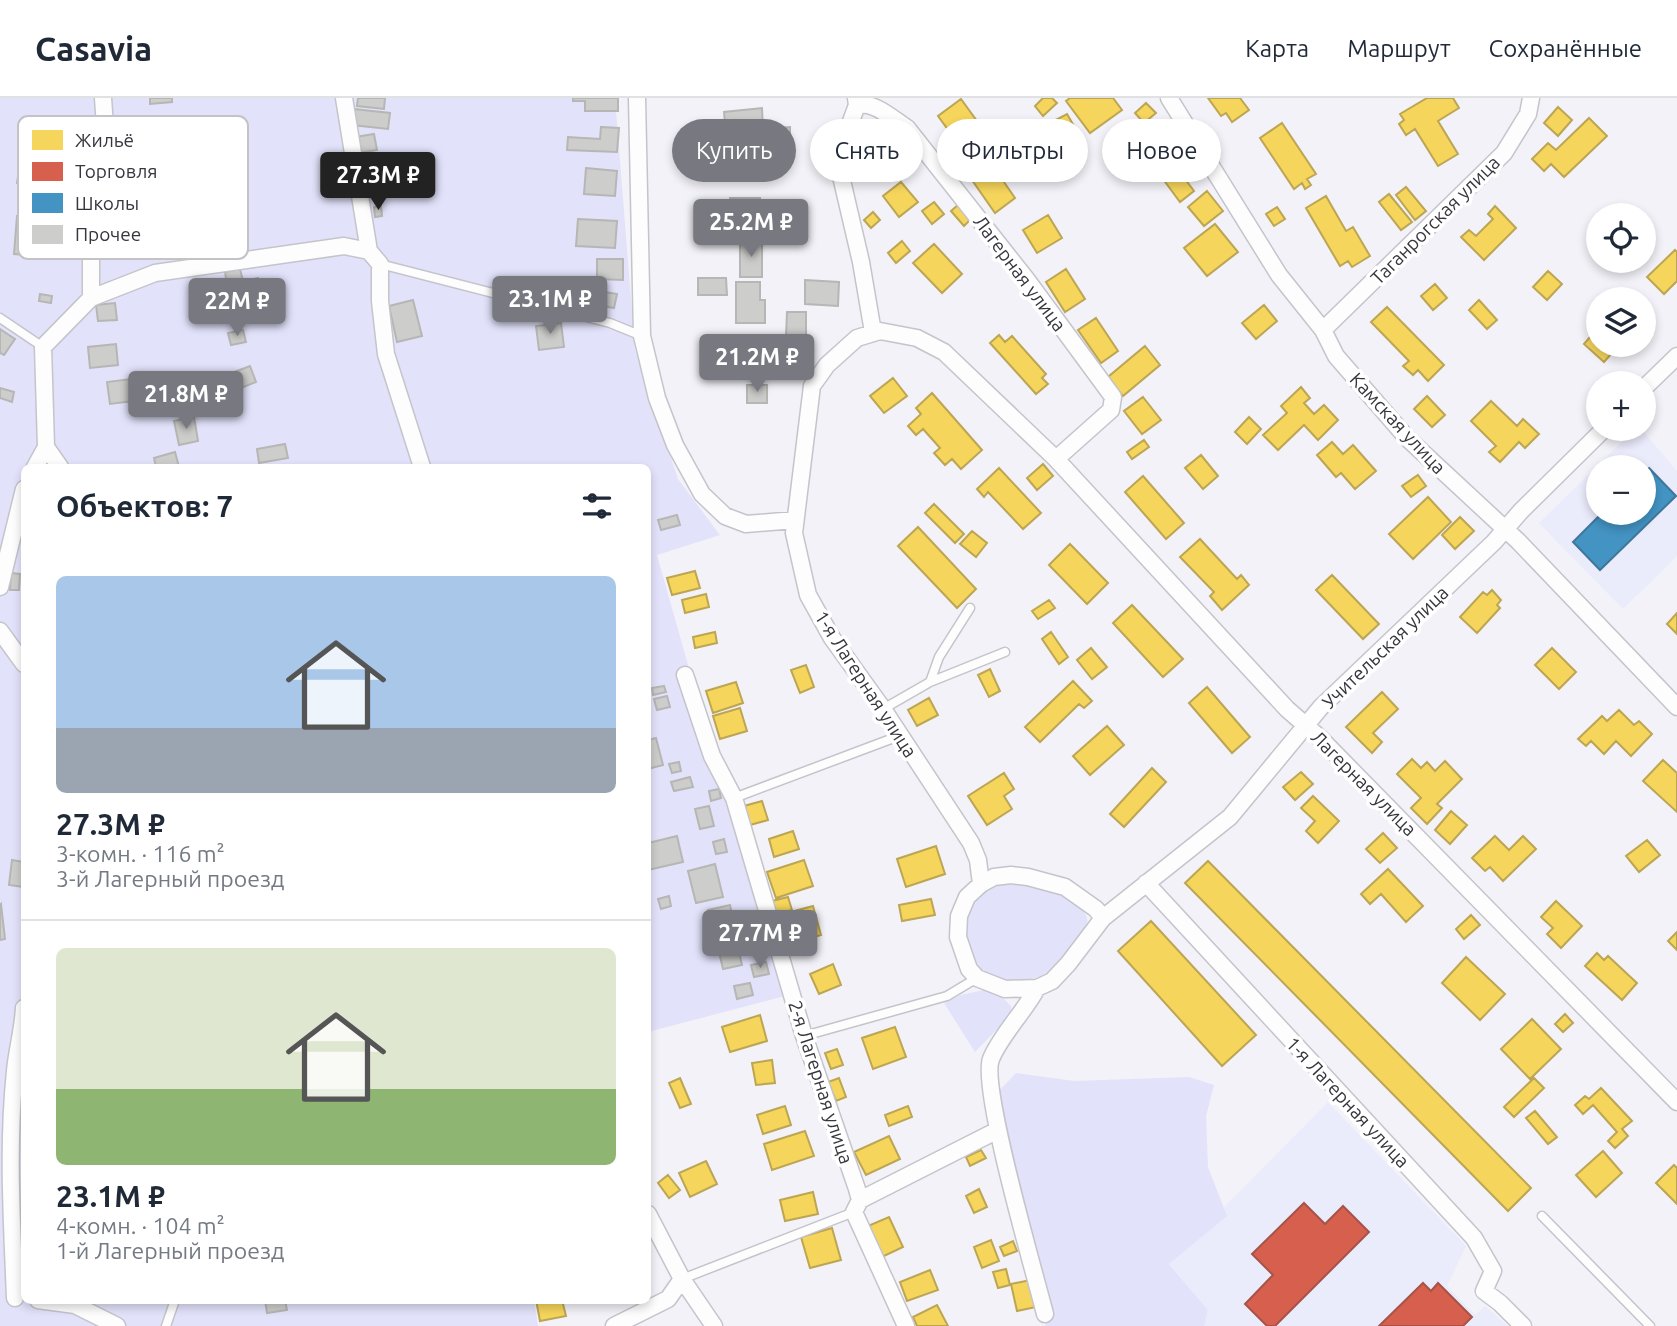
<!DOCTYPE html>
<html lang="ru">
<head>
<meta charset="utf-8">
<style>
  body { margin:0; font-family:Ubuntu,sans-serif; background:#f2f2f3; color:#1f2937; height:100vh; display:flex; flex-direction:column; font-size:26px; white-space:nowrap }
  * { box-sizing:border-box; margin:0 }
  p { font-size:23px; color:#747a83 }
  .icon { flex:none; width:38px; height:38px; fill:none; stroke:currentColor; stroke-width:2; stroke-linecap:round; stroke-linejoin:round }
  .map { position:relative; flex:1; overflow:hidden }
  .sheet { position:absolute; left:21px; top:366px; width:630px; height:840px; display:flex; flex-direction:column; background:#fff; border-radius:10px; box-shadow:0 4px 10px #0003 }
  .sheet>* { flex:none }
  .hud { position:absolute; left:672px; top:21px; width:665px; height:63px; display:flex; gap:14px }
  .buttons { position:absolute; left:1586px; top:105px; display:grid; gap:14px }
  .buttons a { display:grid; place-items:center; width:70px; height:70px; border-radius:50%; background:#fff; box-shadow:0 4px 10px #0003; font-size:35px }
  .price { position:absolute; translate:-50% -60px; padding:0 16px; border-radius:7px; background:#787880; color:#fff; font-size:23px; line-height:46px; filter:drop-shadow(0 2px 4px #0008) }
  .price::after { content:''; position:absolute; left:50%; top:42px; width:21px; height:16px; margin-left:-10px; background:inherit; clip-path:polygon(0 0,100% 0,50% 100%) }
  .price.active { background:#222; color:#fff }
  ul { padding:0; list-style:none }
  li { display:grid; align-content:center; gap:14px; height:371px; padding:0 35px }
  li+li { border-top:2px solid #e0e1e3 }
  li span { display:grid; place-items:center; height:217px; border-radius:10px; color:#555 }
  li>.icon { margin-inline-start:auto }
  span .icon { width:126px; height:126px; fill:#fffc; stroke-width:1 }
  li b { font-size:30px }
  h2 { display:flex; justify-content:space-between; align-items:center; height:84px; padding:0 35px; font-size:30px }
  .chip { padding:0 24px; border-radius:32px; background:#fff; box-shadow:0 4px 10px #0003; font-size:24px; line-height:63px }
  .chip.active { background:#787880; color:#fff }
  header { display:flex; align-items:center; gap:42px; box-sizing:border-box; height:98px; padding:0 35px; background:#fff; border-bottom:2px solid #e0e1e3 }
  header strong { font-size:33px }
  nav { display:flex; gap:38px; margin-inline-start:auto; font-size:24px }
  .map>svg:first-child { display:block }
</style>
</head>
<body>
<header>
<strong>Casavia</strong>
<nav><a>Карта</a><a>Маршрут</a><a>Сохранённые</a></nav>
</header>
<div class="map">
<svg width="1677" height="1228" viewBox="0 0 1677 1228">
  <rect width="100%" height="100%" fill="#f2f2f8"/>
  <path fill="#eaebfb" fill-rule="evenodd" d="M1635 331H1641L1677 373V458L1623 511 1539 425ZM1598 369H1643V415H1598Z
    M1328 1004 1466 1148 1447 1188 1475 1217 1485 1208 1508 1228H1204L1208 1212 1169 1165Z"/>
  <path fill="#e2e2fb" d="M0 0H615L635 252 678 381 720 437 657 457 688 567 736 700 796 895 648 934V369H24V1202H534L538 1228H0Z
    M1000 786C1029 787 1057 789 1080 810 1085 814 1089 821 1087 828 1084 839 1071 850 1065 859 1050 881 1012 890 988 877 962 863 957 824 973 802 979 793 990 790 1000 786Z
    M984 892 999 896 1011 908V917L975 954 944 905 961 897Z
    M1016 975 1074 983 1189 979 1214 987 1206 1018 1208 1069 1227 1118 1169 1166 1208 1212 1204 1228H1045L1049 1217 1004 1034 999 993Z"/>
  <path fill="#f6d55c" stroke="#bca553" stroke-width="2" d="M1043 0H1052L1057 5 1043 18 1035 8Z
    M1070 0H1113L1122 12 1090 35 1066 3Z
    M1208 0H1240L1249 12 1232 24 1226 15 1221 18Z
    M1427 0H1453L1459 10 1438 23 1458 56 1438 68 1415 31 1406 37 1399 26 1404 22 1400 16Z
    M961 1 977 23 954 40 938 18Z
    M1146 5 1156 15 1144 25 1135 15Z
    M1558 9 1572 22 1558 38 1544 25Z
    M1067 16 1078 35 1061 45 1050 25Z
    M1589 20 1607 38 1564 79 1551 66 1544 73 1532 61 1548 45 1556 52Z
    M1282 25 1316 76 1307 81 1311 87 1305 91 1302 85 1294 91 1260 40Z
    M1147 33 1163 50 1139 72 1123 54Z
    M986 58 1015 100 995 115 965 72Z
    M1174 66 1194 93 1180 104 1160 77Z
    M901 84 918 104 899 119 883 98Z
    M1406 89 1426 113 1415 122 1396 97Z
    M1207 93 1223 113 1204 128 1188 109Z
    M1389 96 1412 124 1401 132 1379 104Z
    M1326 98 1346 133 1353 129 1370 158 1352 169 1348 163 1340 168 1306 110Z
    M934 104 944 116 932 126 922 113Z
    M959 106 971 121 964 128 951 113Z
    M1495 108 1516 130 1484 162 1461 139 1469 132 1476 138 1493 121 1488 116Z
    M1277 109 1285 121 1274 128 1266 116Z
    M873 114 880 122 871 130 864 122Z
    M1048 117 1062 140 1037 155 1023 132Z
    M1215 126 1238 154 1207 178 1184 150Z
    M902 143 910 153 896 165 888 155Z
    M934 146 962 176 942 195 913 165Z
    M1675 152 1677 154V183L1664 196 1647 179Z
    M1066 171 1085 201 1065 214 1046 184Z
    M1548 173 1562 186 1547 202 1533 189Z
    M1435 186 1447 200 1433 212 1421 198Z
    M1479 202 1497 222 1487 231 1469 212Z
    M1264 207 1277 223 1256 241 1242 225Z
    M1387 209 1444 267 1428 283 1418 272 1413 277 1403 268 1409 263 1371 224Z
    M1096 220 1118 253 1101 265 1078 232Z
    M1598 230V247H1619L1604 264 1584 246Z
    M999 237 1005 244 1012 238 1046 276 1042 280 1048 286 1036 296 990 245Z
    M1145 248 1160 267 1123 298 1108 279Z
    M893 280 907 298 884 315 870 298Z
    M1301 289 1310 300 1304 305 1314 316 1324 307 1338 322 1318 342 1304 327 1278 352 1263 337 1287 315 1281 308Z
    M932 295 982 352 961 371 952 361 945 367 934 355 940 350 923 331 916 337 908 328 921 316 916 310Z
    M1427 298 1445 317 1432 329 1414 311Z
    M1143 299 1161 322 1142 336 1124 313Z
    M1491 303 1517 328 1523 321 1539 336 1525 350 1519 344 1500 364 1489 354 1496 348 1471 323Z
    M1249 319 1261 331 1247 346 1235 334Z
    M1144 342 1149 349 1132 361 1127 354Z
    M1332 344 1343 356 1353 347 1376 373 1355 391 1341 375 1336 379 1317 357Z
    M1201 357 1218 378 1203 391 1185 370Z
    M1043 366 1053 378 1037 392 1027 380Z
    M999 370 1041 415 1023 431 988 394 984 399 977 391Z
    M1418 377 1426 388 1411 399 1402 388Z
    M1143 378 1184 425 1166 441 1125 394Z
    M1428 399 1451 424 1413 461 1389 436Z
    M934 406 964 436 955 445 925 415Z
    M1460 419 1474 433 1455 451 1442 437Z
    M918 429 976 491 957 510 898 448Z
    M972 433 987 445 976 459 960 446Z
    M1200 441 1237 481 1241 477 1249 487 1222 512 1210 498 1214 494 1180 459Z
    M1070 446 1108 485 1087 506 1049 467Z
    M695 473 700 490 672 497 667 480Z
    M1332 477 1379 526 1363 541 1316 492Z
    M1492 492 1501 502 1497 507 1500 510 1477 535 1460 519 1483 494 1487 497Z
    M706 496 709 509 685 515 682 502Z
    M1049 502 1055 510 1038 521 1032 513Z
    M1132 507 1183 561 1163 579 1113 525Z
    M1677 515V536L1667 526Z
    M715 534 717 545 695 550 693 539Z
    M1051 534 1068 559 1059 566 1042 541Z
    M1091 550 1107 569 1092 581 1077 562Z
    M1552 550 1576 574 1559 591 1535 567Z
    M806 567 814 589 800 595 791 572Z
    M990 571 1000 593 989 599 978 577Z
    M1073 583 1092 603 1084 610 1079 606 1040 644 1025 629Z
    M736 584 743 605 713 615 706 593Z
    M1207 589 1250 639 1232 655 1189 605Z
    M1382 594 1398 611 1373 635 1382 644 1372 655 1346 629Z
    M929 600 938 617 917 628 908 612Z
    M740 610 747 633 720 641 713 618Z
    M1619 612 1634 627 1639 623 1652 636 1631 658 1616 643 1604 656 1591 643 1586 648 1578 641 1602 618 1607 623Z
    M1107 628 1124 647 1090 677 1073 658Z
    M1412 661 1421 670 1427 664 1435 673 1445 663 1462 681 1437 706 1442 710 1427 726 1411 710 1421 700 1397 676Z
    M1663 662 1677 675V714L1643 683Z
    M1152 670 1166 684 1124 729 1110 716Z
    M1301 674 1313 686 1295 702 1283 689Z
    M1004 675 1014 691 1004 698 1012 711 987 727 968 698Z
    M1313 698 1339 723 1318 745 1306 733 1315 723 1301 710Z
    M762 703 768 722 750 727 744 708Z
    M1451 713 1467 727 1450 746 1435 732Z
    M793 733 799 751 774 759 769 741Z
    M1383 735 1397 750 1380 765 1366 751Z
    M1495 738 1509 752 1523 738 1536 751 1503 783 1490 769 1485 773 1472 760Z
    M1647 742 1660 757 1639 774 1626 758Z
    M936 748 945 776 906 789 897 761Z
    M804 762 813 788 776 800 767 774Z
    M1208 763 1531 1090 1508 1113 1185 785Z
    M1388 771 1423 808 1406 824 1381 796 1370 806 1361 796Z
    M788 799 792 812 776 817 772 803Z
    M931 801 935 817 902 823 899 807Z
    M1556 803 1582 828 1561 850 1547 836 1553 830 1541 819Z
    M813 808 821 837 792 845 783 816Z
    M1471 817 1480 827 1464 841 1456 831Z
    M1151 823 1256 937 1222 968 1118 853Z
    M1677 834V852L1668 843Z
    M1597 855 1604 862 1608 858 1637 885 1622 902 1585 868Z
    M1466 859 1505 896 1480 922 1442 885Z
    M833 866 841 887 819 896 810 876Z
    M1565 916 1573 925 1563 934 1555 926Z
    M760 917 767 943 730 954 722 929Z
    M1532 921 1561 951 1530 981 1501 951Z
    M895 929 906 959 873 971 862 940Z
    M837 951 843 967 831 971 825 955Z
    M772 962 775 985 756 987 752 965Z
    M680 980 691 1006 680 1010 669 985Z
    M839 980 846 999 836 1003 828 984Z
    M1534 980 1544 990 1514 1019 1504 1009Z
    M1601 990 1632 1023 1622 1031 1628 1038 1615 1050 1608 1043 1617 1034 1593 1007 1583 1016 1575 1007 1585 998 1589 1001Z
    M785 1008 791 1027 763 1036 757 1017Z
    M908 1008 912 1019 889 1028 885 1017Z
    M1535 1013 1557 1039 1548 1046 1526 1020Z
    M805 1033 814 1058 772 1072 764 1046Z
    M889 1038 900 1061 866 1077 854 1054Z
    M981 1052 986 1060 970 1068 966 1059Z
    M1603 1053 1622 1075 1596 1099 1576 1077Z
    M706 1063 717 1086 690 1099 679 1075Z
    M1674 1067 1677 1070V1106L1656 1085Z
    M668 1077 680 1092 669 1100 658 1085Z
    M979 1091 987 1109 974 1115 966 1098Z
    M813 1094 818 1116 785 1123 780 1102Z
    M889 1119 903 1149 882 1159 868 1128Z
    M832 1130 841 1162 810 1170 801 1139Z
    M991 1142 999 1163 982 1170 974 1149Z
    M1013 1143 1017 1153 1004 1158 1000 1149Z
    M1006 1171 1010 1187 998 1190 993 1174Z
    M930 1172 938 1192 907 1203 900 1184Z
    M1031 1182 1036 1209 1017 1213 1011 1186Z
    M536 1202H562L566 1218 540 1223Z
    M937 1207 948 1228H917L913 1219Z"/>
  <path fill="#d6604d" stroke="#a65349" stroke-width="2" d="M1304 1105 1325 1126 1343 1108 1369 1134 1275 1228H1267L1245 1206 1273 1177 1252 1156Z
    M1423 1185 1431 1193 1438 1185 1472 1219 1463 1228H1379Z"/>
  <path fill="#4393c3" stroke="#3f779b" stroke-width="2" d="M1649 370 1676 398 1600 472 1573 444 1602 415H1643V375Z"/>
  <path fill="#cdcdcb" stroke="#b6b6b5" stroke-width="2" d="M150 0H172V4L150 6Z
    M358 0H385L384 11 357 8Z
    M573 0H618V13H585V3H573Z
    M762 10 763 33 726 36 724 14Z
    M354 11 390 15 388 31 352 27Z
    M601 29 619 30 617 54 567 52 568 39 600 41Z
    M790 29V37L776 38 775 30Z
    M374 36 377 52 358 55 355 39Z
    M24 42 40 45 37 62 53 64 48 91 17 85Z
    M761 54 763 80 731 82 729 56Z
    M375 64 377 74 365 76 363 66Z
    M586 70 617 73 615 98 584 96Z
    M730 100H760V123H730Z
    M381 108 382 118 375 119 374 109Z
    M17 118 42 120 39 158 14 156Z
    M578 121 617 123 615 150 576 148Z
    M745 130H760L761 138 745 139Z
    M740 143H762V179H740Z
    M597 161H623V182L597 181Z
    M240 171 243 183 258 180 264 208 221 216 216 188 227 186 225 174Z
    M698 180H726L727 197H698Z
    M805 182 839 184 838 208 805 206Z
    M736 184H760V202H765V225H736Z
    M593 192 617 196 614 210 591 206Z
    M40 196 52 198 51 205 39 203Z
    M413 202 422 238 397 244 389 208Z
    M115 205 117 222 98 223 96 207Z
    M787 214H806V238H786Z
    M561 225 564 249 539 252 536 228Z
    M0 231 15 241 4 257 0 255Z
    M243 232 246 244 231 247 228 235Z
    M116 246 118 267 90 270 88 249Z
    M250 268 256 284 241 290 234 274Z
    M139 280 142 302 110 306 107 284Z
    M747 287H767V305H747Z
    M0 290 14 294 12 304 0 300Z
    M194 319 198 343 179 347 174 323Z
    M285 346 288 360 259 365 257 351Z
    M175 354 179 369H156L154 360Z
    M677 417 680 427 661 432 658 422Z
    M11 475 20 476 19 492H10Z
    M664 588 666 594 653 597 652 590Z
    M667 598 670 609 657 612 654 601Z
    M656 640 663 667 648 671V642Z
    M679 664 681 673 672 675 669 666Z
    M690 679 693 689 674 693 671 684Z
    M719 691 721 700 711 703 709 693Z
    M709 708 714 728 700 731 695 711Z
    M677 738 683 764 648 772V745Z
    M724 741 727 754 716 756 713 744Z
    M12 762 24 764V789L9 787Z
    M715 766 723 799 696 805 688 773Z
    M669 798 671 808 661 811 658 801Z
    M1 806 5 841 0 842V807Z
    M730 807 733 822 712 827 708 812Z
    M740 832 742 841 733 843 731 834Z
    M758 832 761 845 749 848 746 835Z
    M738 850 742 867 723 871 719 854Z
    M766 864 769 876 754 879 751 867Z
    M750 885 753 897 737 901 734 888Z
    M265 1202H285L287 1212 267 1215Z"/>
  <g fill="none" stroke-linecap="round" stroke-linejoin="round">
    <g stroke="#c4c4cb" stroke-width="11">
      <path id="lane" d="M380 166 610 225 642 238
        M0 220 43 249
        M930 584 939 559 970 510
        M883 611 930 584 1005 554
        M734 700 899 638
        M804 938 947 898 977 880
        M1542 1118 1650 1228
        M682 1181 854 1114
        M166 1228 175 1202"/>
    </g>
    <g stroke="#c4c4cb" stroke-width="19">
      <path id="street" d="M637 0 642 238 657 300 675 347 702 396 725 418 746 426 795 422
        M856 0 857 7 837 61 861 164 873 234
        M1169 0 1279 177 1323 232 1336 258 1407 340 1518 443 1677 609
        M857 7C874 3 893 21 907 30L1027 182 1113 299 1111 312 1056 361
        M369 153 380 166V203L386 256 422 369
        M91 200V125L106 42 103 0
        M1323 232 1504 55 1528 16 1531 0
        M1643 291 1677 258
        M35 369 46 349
        M60 369 46 349 43 249 91 200 155 175 344 148 369 153 344 0
        M0 489 24 391
        M0 533 24 566
        M685 577 712 658 734 700 804 938 857 1091 860 1102 854 1114 906 1228
        M1146 785 1474 1140 1493 1173 1484 1193 1500 1205 1523 1228
        M981 786 978 762 971 745 883 611 832 540 808 497 794 435 812 288 827 267 857 240 880 233 917 240 944 254 1056 361 1287 611 1320 640 1677 1004
        M1103 820 1096 811 1065 789 1028 779 1011 777 994 779 981 786 967 799 959 818 958 839 969 871 977 880 1005 891 1037 890 1052 883 1068 866 1103 820 1230 719 1321 609 1494 444 1521 413 1604 331
        M1037 890C1025 913 1000 938 991 961 980 989 1035 1176 1045 1216
        M860 1102 998 1032
        M648 1116 682 1181 714 1228
        M15 1200C12 1124 7 1049 15 973 17 952 23 931 24 910
        M38 1202 75 1207 117 1228
        M614 1228 668 1201 682 1181"/>
    </g>
    <use href="#lane" stroke="#fdfdfe" stroke-width="8"/>
    <use href="#street" stroke="#fdfdfe" stroke-width="16"/>
  </g>
  <g text-anchor="middle" stroke-width="7" stroke-linejoin="round" paint-order="stroke">
    <g font-size="19" fill="#36363f" stroke="#fff">
      <text transform="translate(1435 122) rotate(-45)" y="7">Таганрогская улица</text>
      <text transform="translate(1020 175) rotate(53)" y="7">Лагерная улица</text>
      <text transform="translate(1398 325) rotate(47)" y="7">Камская улица</text>
      <text transform="translate(1385 549) rotate(-44)" y="7">Учительская улица</text>
      <text transform="translate(866 586) rotate(57)" y="7">1-я Лагерная улица</text>
      <text transform="translate(1364 685) rotate(45)" y="7">Лагерная улица</text>
      <text transform="translate(821 984) rotate(72)" y="7">2-я Лагерная улица</text>
      <text transform="translate(1348 1004) rotate(47)" y="7">1-я Лагерная улица</text>
    </g>
  </g>
  <rect x="18" y="18" width="230" height="143" rx="10" fill="#fff" stroke="#c3c3c5" stroke-width="2"/>
  <rect x="32" y="32" width="31" height="20" fill="#f6d55c"/>
  <rect x="32" y="64" width="31" height="19" fill="#d6604d"/>
  <rect x="32" y="95" width="31" height="20" fill="#4393c3"/>
  <rect x="32" y="127" width="31" height="19" fill="#cdcdcb"/>
  <g font-size="19" fill="#36363f">
    <text x="75" y="49">Жильё</text>
    <text x="75" y="80">Торговля</text>
    <text x="75" y="112">Школы</text>
    <text x="75" y="143">Прочее</text>
  </g>
</svg>
<div class="buttons">
<a><svg class="icon" aria-label="locate" viewBox="0 0 24 24"><circle cx="12" cy="12" r="6"/><path d="M12 2v4M12 18v4M2 12h4M18 12h4"/></svg></a>
<a><svg class="icon" aria-label="layers" viewBox="0 0 24 24"><path d="M12 4l9 5-9 5-9-5zM3 14l9 5 9-5"/></svg></a>
<a>+</a>
<a>−</a>
</div>
<b class="price active" style="left:378px;top:114px">27.3M ₽</b>
<b class="price" style="left:751px;top:161px">25.2M ₽</b>
<b class="price" style="left:550px;top:238px">23.1M ₽</b>
<b class="price" style="left:237px;top:240px">22M ₽</b>
<b class="price" style="left:757px;top:296px">21.2M ₽</b>
<b class="price" style="left:186px;top:333px">21.8M ₽</b>
<b class="price" style="left:760px;top:872px">27.7M ₽</b>
<div class="hud">
<a class="chip active">Купить</a>
<a class="chip">Снять</a>
<a class="chip">Фильтры</a>
<a class="chip">Новое</a>
</div>
<section class="sheet">
<h2>Объектов: 7<svg class="icon" aria-label="filters" viewBox="0 0 24 24"><path d="M4 7h16M4 17h16"/><circle cx="9" cy="7" r="2"/><circle cx="15" cy="17" r="2"/></svg></h2>
<ul>
<li><span style="background:linear-gradient(#a9c7e8 70%,#9aa5b1 0)"><svg class="icon" aria-label="home" viewBox="0 0 24 24"><path d="M3 11l9-7 9 7M6 9v11h12V9"/></svg></span><div><b>27.3M ₽</b><p>3-комн. · 116 m²</p><p>3-й Лагерный проезд</p></div></li>
<li><span style="background:linear-gradient(#dfe7d0 65%,#8fb573 0)"><svg class="icon" aria-label="home" viewBox="0 0 24 24"><path d="M3 11l9-7 9 7M6 9v11h12V9"/></svg></span><div><b>23.1M ₽</b><p>4-комн. · 104 m²</p><p>1-й Лагерный проезд</p></div></li>
</ul>
</section>
</div>
</body>
</html>
